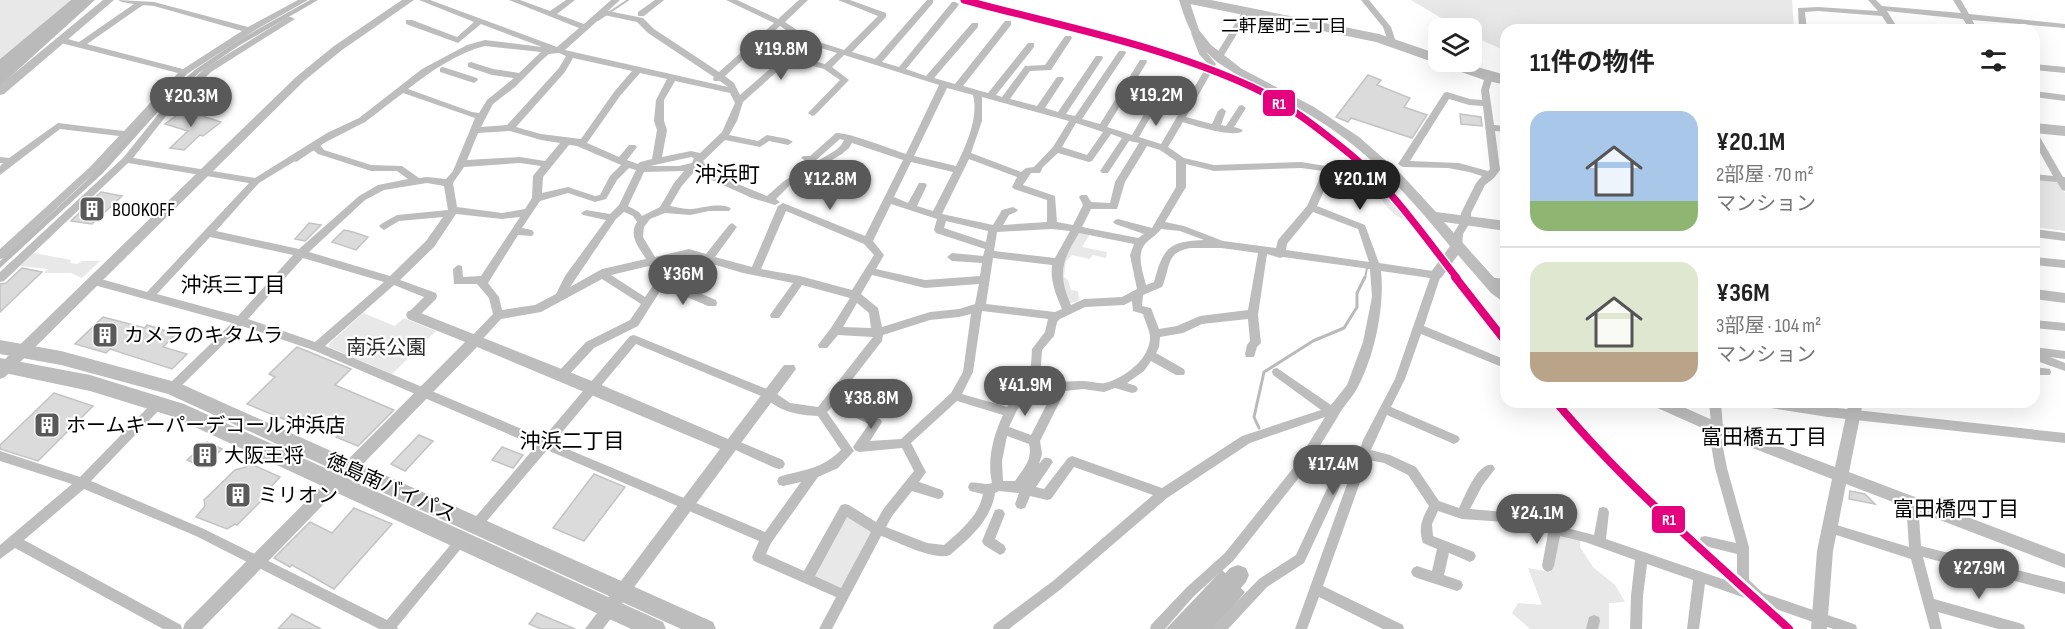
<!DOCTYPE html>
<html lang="ja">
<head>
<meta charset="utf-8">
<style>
  body { margin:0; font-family:"Sofia Sans Condensed","Noto Sans JP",sans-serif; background:#f2f2f2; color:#222; height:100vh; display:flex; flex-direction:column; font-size:22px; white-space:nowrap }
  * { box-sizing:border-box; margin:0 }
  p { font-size:20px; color:#767676 }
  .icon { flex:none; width:33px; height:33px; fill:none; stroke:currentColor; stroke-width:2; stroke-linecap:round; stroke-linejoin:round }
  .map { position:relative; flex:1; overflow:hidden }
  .side { position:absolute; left:1500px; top:24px; width:540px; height:384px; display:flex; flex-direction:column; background:#fff; border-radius:18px; box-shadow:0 6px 24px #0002 }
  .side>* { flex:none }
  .tools { position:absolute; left:1428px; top:18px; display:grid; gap:12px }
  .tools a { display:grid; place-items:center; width:54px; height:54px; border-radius:12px; background:#fff; box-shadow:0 6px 24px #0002; font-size:30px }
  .price { position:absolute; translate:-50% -51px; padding:0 14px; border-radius:21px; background:#595959; color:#fff; font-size:20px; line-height:39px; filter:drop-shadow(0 2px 3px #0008) }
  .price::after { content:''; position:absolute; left:50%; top:36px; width:18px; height:14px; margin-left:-9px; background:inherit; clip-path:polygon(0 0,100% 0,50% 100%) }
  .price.active { background:#222; color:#fff }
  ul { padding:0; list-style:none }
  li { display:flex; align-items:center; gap:18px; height:150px; padding:0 30px }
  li+li { border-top:2px solid #e0e0e0 }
  li span { display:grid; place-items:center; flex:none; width:168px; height:120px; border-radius:18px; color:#555 }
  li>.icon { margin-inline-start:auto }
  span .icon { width:72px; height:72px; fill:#fffc; stroke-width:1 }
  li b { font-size:26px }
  h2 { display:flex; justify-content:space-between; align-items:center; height:72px; padding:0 30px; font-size:26px }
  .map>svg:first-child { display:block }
</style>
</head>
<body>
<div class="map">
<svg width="2065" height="629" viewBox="0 0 2065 629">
  <rect width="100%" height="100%" fill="#fff"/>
  <path fill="#e8e8e8" d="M0 0H71L0 59Z
    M1411 0H1792L1794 30H1506V51L1472 36V28H1458Z
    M1372 178 1399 206 1408 220C1390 217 1376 194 1372 178Z
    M2034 178 2058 181 2065 193V231L2034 227Z
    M1078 231 1090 234 1082 247 1107 252 1106 258 1093 255 1089 259 1072 255 1066 261 1064 277 1068 280 1071 290 1078 291 1079 300 1069 304 1064 295 1059 263Z
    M34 253 71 260 70 263 77 264 82 261H100L82 278 71 273H44L48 269 20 266Z
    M363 313 395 326 404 318 436 331 392 374 329 347 330 343Z
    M847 515 874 531 843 589 812 576Z
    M1558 534 1580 538V547L1593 567 1615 585 1625 602 1609 603V629H1530L1512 613 1518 603 1542 605 1528 568 1550 572Z"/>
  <path fill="#bababa" d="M71 0H95L0 86V59Z
    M310 0H318L240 45 200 72 165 104 103 173 0 268V261L85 182 168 93 196 69 242 38Z
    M1222 570 1245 592 1215 629H1166Z"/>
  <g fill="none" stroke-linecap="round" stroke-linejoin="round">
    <path stroke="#bababa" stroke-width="2" d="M598 20 628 0
      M364 121 378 111
      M296 161 324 142
      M1365 278 1367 268"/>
    <path stroke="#bababa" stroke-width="3" d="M1259 428 1254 417 1264 372 1313 341 1344 328 1357 307V293L1365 277"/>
    <path fill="#bababa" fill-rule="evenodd" d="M1238 565 1246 568 1249 575 1246 582 1205 629H1180L1183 622 1230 568Z"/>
  </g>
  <path fill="#dbdbdb" stroke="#c3c3c3" stroke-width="1.5" d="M1368 75 1381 80 1377 85 1410 98 1404 107 1427 115 1412 138 1351 118 1348 122 1336 117Z
    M184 110 221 122 203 136 200 135 184 150 170 148 188 131 165 124Z
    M1460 114 1481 117 1482 126 1461 124Z
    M101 192 122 196 92 224 71 221Z
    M309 223 321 225 305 241 295 239Z
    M344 230 353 232 368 237 356 250 332 242Z
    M22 268 42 272 0 312V284L6 283Z
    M103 317 145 328 147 325 176 334 163 347 187 354 172 369 110 349 106 353 75 344Z
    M297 347 351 369 335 385 394 410 358 446 336 437 341 433 304 416 295 424 247 404 275 377 269 374Z
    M54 393 93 406 38 461 0 449V445Z
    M419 435 433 441 405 471 391 464Z
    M207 442 222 449 203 467 187 460Z
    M502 447 523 455 513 468 492 460Z
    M249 463 280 477 268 490 271 491 237 525 235 524 227 529 196 517 205 506 204 500 235 470 246 467Z
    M594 474 625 487 584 541 553 528Z
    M1850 491 1865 494 1875 504 1849 499Z
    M354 508 392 524 334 589 292 565 290 567 274 558 310 522 332 533Z
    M537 613 575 629H541L529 624Z
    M292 614 321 629H278Z"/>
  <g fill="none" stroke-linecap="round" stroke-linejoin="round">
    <path fill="#bdbdbd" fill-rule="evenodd" d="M118 0 154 2 248 27 298 0H308L252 32 187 74 96 171 4 258 0 259V249L90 167 119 136 60 129 0 175V166L3 163H0V157L9 158 58 123 124 131 178 73 57 42 56 40 60 37 79 42 134 4 122 2ZM143 5 154 6 242 31 183 69 87 44Z
      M419 0H430L557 47 579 28 509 0H520L550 11 566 0H575L557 14 584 24 611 0H620L608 11 643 18 654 29 719 72 774 23 726 0H737L778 19 799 0H808L785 22 810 39 844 50 878 16 838 0H850L886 13V17L852 52 875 59 927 0H933V3L882 62 899 67 952 2H955L959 4 958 6 906 69 926 76 972 23H978V27L934 78 955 84 1005 21H1011V25L963 86 988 93 1028 43H1034V47L996 95 1002 97 1025 66 1045 65 1065 36H1071L1072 38 1051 70 1030 71 1010 99 1037 106 1057 77H1063L1064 79 1045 108 1058 112 1096 56H1102L1103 58 1066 114 1075 116 1119 51H1125L1126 53 1082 119 1100 124 1140 60H1146L1147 62 1107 127 1132 135 1154 97H1160L1161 99 1139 137 1161 144 1208 64 1199 54 1191 33 1195 30 1198 31 1207 53 1216 64 1186 117 1212 124 1218 111 1222 108 1226 111 1221 125 1226 126 1239 106 1242 105 1246 108 1234 127 1241 129 1243 131C1233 138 1195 126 1183 122L1168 147 1184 158 1214 165 1301 162 1332 167 1334 169 1317 206 1365 225 1379 263 1440 272 1441 275 1424 326 1506 360V366L1502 367 1421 334 1405 379 1391 407 1458 436 1460 439 1458 442 1454 444 1387 415 1371 450 1390 455 1416 467 1439 501 1459 508C1465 496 1478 461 1493 465L1495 469 1482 486 1470 509 1505 512 1594 535 1599 508 1603 507 1607 508 1609 512 1606 539 1737 584V554L1701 545 1699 541 1701 537 1705 536 1736 543 1715 468 1708 427 1711 423 1709 402H1721L1723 428 1720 432 1727 468 1749 547V580L1763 593 1851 623 1856 625 1857 629H1833L1705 584 1699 629H1687L1693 580 1647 564 1643 596 1642 629H1630L1631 596 1635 560 1585 542 1560 536 1554 566 1552 570 1548 572 1544 570 1542 566 1548 533 1505 522 1462 519 1438 511 1432 524 1433 536 1474 552 1476 556 1474 560 1470 562 1449 553 1444 575 1461 581 1463 585 1461 589 1457 591 1417 578 1413 576 1411 572 1413 568 1417 566 1432 571 1437 549 1423 543C1418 528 1422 519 1429 506L1408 475 1384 463 1368 460 1323 586 1403 625 1404 629H1383L1319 597 1307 629H1295L1351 473 1342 482 1304 563 1267 587 1228 629H1213L1214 625 1259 579 1296 555 1331 480 1305 470 1233 561 1194 596 1165 629H1150L1151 625 1186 588 1225 553 1294 467 1325 417 1250 443 1167 498 1061 589 1009 629H993L994 625 1053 581 1153 495 1074 467 1051 499 1047 500 1030 496 1025 508 1021 509 1017 508 1015 504 1019 493 999 491 995 493C991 520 970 538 950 555 934 561 898 542 881 536L832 629H819L836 597 754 561 752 557 759 541 547 450 480 529 476 530 472 529 470 525 472 521 536 446 313 350 242 326 176 391H168L166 388 168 385 232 323 94 285 89 281 94 277 147 292 249 183 128 163 4 281 0 282V272L123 158 160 112 205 68 288 17H291L295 19 211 72 166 116 133 158 255 178 327 133 359 118 422 69 467 45 485 40 542 47 481 24 458 43 406 24V20H412L457 37 474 22ZM604 15 637 22 648 33 714 77 713 79 714 81H720L728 87 565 50ZM780 26 802 41 740 95 734 83 725 76ZM808 44 837 53 825 64 795 56ZM485 46 541 52 519 73 493 69 471 62 468 63V67L492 75 514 78 487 100 479 113 472 112 408 89C431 71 457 53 485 46ZM559 53 566 56 559 68 507 125 481 127 493 104 515 87 543 59 549 54ZM844 55 939 85 906 154C891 149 848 132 836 133L810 156H803L801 158 806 161H815L840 139 844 140 842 144 836 150 784 181 767 196 711 173 703 161 725 140 760 147 769 141 788 145 793 142 788 139 767 135 758 141 729 135 737 121 743 102 790 60 824 69 840 80 808 113 812 116 815 115 849 80 832 67ZM573 58 632 71 614 92 581 139 541 134 516 127 565 72ZM640 73 667 79 656 100 654 121 657 130 652 159 640 162 638 164 627 160 637 147 635 145H629L619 157 587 143 620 96ZM675 81 730 93 735 103 722 132 700 153 691 151 662 157 667 130 664 121V100ZM947 88 973 95C979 118 966 145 956 166L914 156ZM403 93 475 118 453 171 446 179 427 177 419 178 402 166 371 165 324 150 320 145 365 122ZM982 97 1069 121 1053 147 1034 167 1026 168 1021 172 971 153 982 121ZM1076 123 1103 132 1087 155 1062 147ZM510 131 541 140 560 143 545 161 520 157 467 160 478 133ZM1111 134 1122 138 1100 171 1102 173H1108L1129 141 1139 143 1115 182 1110 203 1091 202 1087 195H1081L1079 197 1083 205 1073 225 1057 222 1055 196 1023 185 1031 173H1040L1043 167 1058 153 1089 162 1092 161ZM852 143 903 160 865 236 783 203 778 206 752 267 715 257 737 227 732 223 729 225 706 254 689 249 655 257 643 237 644 227 650 219 665 213 690 215 709 211H729L731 209 729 207C713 203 705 208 690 209 684 209 677 207 670 206L681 187 698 167 705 177 752 198 775 205 780 202 776 199 790 185 842 154 849 148ZM569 145 577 146 621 165 610 176 600 195 595 196 568 187 542 193 543 177ZM1147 146 1160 150 1176 161V187L1152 228 1118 219 1115 220 1113 222 1115 224 1144 234 1138 238 1082 227 1091 209H1117L1125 182ZM313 150 318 154 371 171H397L408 179 378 185 359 196 299 249 216 231 259 183ZM691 157 694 158 692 163 679 166H650ZM969 159 1017 177 1012 187 1014 189 1047 200V222L1003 225 1009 215 1016 212 1018 210 1013 207 1002 210 993 225 942 214ZM911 162 953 172 933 211 917 206 927 185 925 183H919L908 203 894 197ZM520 163 541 166 533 176 532 198 525 209 502 213 457 207 453 183 464 167ZM1186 164 1214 171 1301 168 1323 171 1307 206 1278 240 1276 248 1223 241 1184 226 1165 222 1186 187ZM629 168 636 170 619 205 610 214 586 210 581 213 583 215 606 220 565 276 556 294 535 305 502 310 499 297 488 283 518 235 532 236 534 233 532 230 522 228 540 201 568 193 595 202 606 199 617 180ZM684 171 674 183 660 207 642 216 639 212 628 206 644 172ZM427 183 444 186 448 210 397 215 381 224 379 226 381 228 384 230 399 221 443 217 426 241 390 276 309 252 365 200 384 190ZM891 204 937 219 934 230 936 233 985 249 983 256 952 253 947 257 952 261 982 263 980 276 925 280 876 269 884 255 873 241ZM786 211 864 244 874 255 852 290 800 276 761 269ZM624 212 633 216 637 222C628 236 639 247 646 259L602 269 570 287 616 219ZM1313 212 1358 229 1369 262 1286 250 1287 244ZM456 214 502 219 520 217 481 276 463 277 462 266 458 265 453 269 454 284H477L489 298 493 314 471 337 470 340 471 343H479L501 319 541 312 602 279 641 304 630 320 586 342 558 372 557 375 558 378H566L594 348 638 326 662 288 668 289 708 306H716L717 303 716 300 673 282 663 281 658 264 689 257 743 273 793 283 770 315 771 318H779L802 285 850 298 831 328 818 345 819 348H827L838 335 873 337 818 407 790 403 774 392 634 335 630 336 543 438 325 346 394 285 424 297 409 312 408 315 409 318H417L436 299 437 296 436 293 400 280 434 247ZM946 221 988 231 986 242 944 228ZM1052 229 1070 231 1055 258 994 251 997 232ZM1161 229 1180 231 1204 240C1168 241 1163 249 1154 282L1146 285C1143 272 1135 253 1147 242 1152 237 1157 235 1161 229ZM1079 233 1134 244 1130 255 1137 289 1122 297 1084 299 1071 305C1057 273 1062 261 1079 233ZM210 237 293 255 238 316 157 294ZM1191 248H1221L1258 253 1248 310 1200 316 1177 326 1159 329 1151 308 1142 306 1143 295 1162 287C1171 267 1165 252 1191 248ZM1267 254 1280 258 1283 257 1370 269 1372 297 1363 342 1347 385 1331 405 1277 368 1273 369 1272 372 1273 375 1321 410 1242 436 1162 488 1072 456 1068 458 1044 489 1036 487 1053 462 1051 459C1044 456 1043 459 1039 464L1042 454 1040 441 1065 391 1083 389 1104 392 1115 388 1132 393 1136 392 1138 389 1136 386 1127 383 1144 371 1151 361 1176 375H1184L1185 372 1184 369 1156 353 1159 347 1160 337 1183 333 1202 324 1248 319 1250 341 1247 345 1245 354 1246 357H1254L1257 347 1261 343 1258 315ZM303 258 384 282 315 342 248 319ZM993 258 1052 265C1050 281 1056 295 1062 309L1055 312 986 304ZM649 266 654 284 645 297 611 275ZM1381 271 1430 278 1395 379 1363 440 1359 453 1336 472 1310 462 1337 418C1342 408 1349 401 1355 392 1374 360 1385 307 1381 271ZM872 275 925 288 979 284 975 304 959 309 930 312 882 327 878 308 861 294ZM1132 301 1133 311 1143 314C1145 321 1149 329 1150 336 1151 358 1125 378 1105 383 1098 384 1089 381 1082 381 1066 381 1051 384 1036 383L1041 365 1042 350 1054 336 1057 322 1060 319 1085 307 1124 305ZM857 303 869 313 871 328 843 327ZM982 311 1048 319 1045 332 1032 349 1031 365 1024 385 1007 407 962 394 973 372ZM971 314 963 372 951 393 901 439 870 441 882 422 880 419 837 399 882 341 883 335 930 320 959 317ZM636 344 766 398C780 412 798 415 818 416L841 450C821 470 804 469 779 477L777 481 779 485 783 486 801 482 765 532 553 443ZM1032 392H1053L1031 435 1009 427 1017 410ZM957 401 1003 415C993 436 987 460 992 483 985 486 977 481 970 483L968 487 970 491 983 494C979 516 960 531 944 545L927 543 886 527 892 516 912 491 938 499 942 498 944 494 942 490 919 482 926 472 911 443ZM832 407 869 424 855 444 853 447 855 450 859 452 902 448 914 471 884 508 876 522 849 505 845 504 841 505 804 571 766 554 771 543 818 477 838 468 854 451 827 412ZM1007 436 1029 444C1033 460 1023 469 1015 481H1003L1002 461ZM847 517 871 532 841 588 815 576Z
      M655 0H664L644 16H638V12Z
      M1361 0H1369L1391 27 1396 42 1395 44H1389L1383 27Z
      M1868 0H1876L1882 6 1961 13 1953 0H1961L1969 14 2065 24V28L1972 20 1978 30H1970L1963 19 1887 11 1899 30H1891L1882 16 1818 11 1805 12 1807 30H1799L1798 8 1818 7 1878 11Z
      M1244 9H1250L1251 11 1221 60H1215L1214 58Z
      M2034 64 2065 67V73L2034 70Z
      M443 67 477 78 478 80 474 83 440 72V68Z
      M1489 74 1493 77 1489 90 1494 125 1506 126V132L1495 131 1500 170 1494 178 1485 185 1471 213V221L1463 234 1462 247 1457 251 1452 247 1453 234 1461 221V213L1476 183 1482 176 1469 172 1448 168 1403 167 1398 164 1444 93 1447 92 1470 99 1482 100 1481 90 1485 77ZM1449 99 1469 105 1483 106 1490 169 1488 171 1459 163 1410 161Z
      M2034 91 2065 95V101L2034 97Z
      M2034 131 2037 132 2063 177H2065V191L2062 190 2057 182 2034 180V174L2053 176 2034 142Z
      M2034 229 2065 233V241L2034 237Z
      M2034 257 2065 260V268L2034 265Z
      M1487 277 1506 279V287L1483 284 1482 281Z
      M2034 320 2065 323V331L2034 328Z
      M2034 347 2065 351V359L2050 357 2065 363V371L2034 360Z
      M2034 367 2050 369 2051 372 2050 375H2034Z
      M158 399 162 401 164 404 162 407 91 481 204 529 387 620 458 536 462 535 466 536 468 540 397 627 398 629H379L196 536 84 489 24 540 181 625 182 629H163L15 548 0 559V545L72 484 0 461V451L80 477 154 401Z
      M1758 402H1793L1828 407 2065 433V443L1828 417 1764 407 1760 405Z
      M733 439 783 460 785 464 783 468 779 469 775 468 729 447 727 444 729 441Z
      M1912 497 1916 498 1918 502 1921 546 2065 582V594L1923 557 1934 599 2019 623 2024 625 2025 629H1998L1938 612 1942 629H1930L1911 559 1830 533 1826 532 1824 528 1826 524 1830 523 1909 547 1906 502 1908 498Z
      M999 509 1003 510 1005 514 995 539 1004 545 1006 549 1004 553 1000 555 984 545 982 541 995 510Z
      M1594 615 1599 617 1600 621 1598 629H1586L1589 617Z"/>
    <path fill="#bdbdbd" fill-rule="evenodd" d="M103 0H114L4 94 0 95V85Z
      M402 0H414L342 50 304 81 5 377 0 379V364L296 77 334 46Z
      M1179 0H1189L1199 30 1211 45 1242 69 1314 107 1359 137 1401 174 1436 212 1506 221V231L1444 222 1506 291V304L1491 293 1458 255 1441 278H1431L1429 275 1431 272 1450 246C1412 200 1373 155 1321 122 1288 100 1251 85 1217 62 1194 42 1188 29 1179 0Z
      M2034 289 2065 293V303L2034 299Z
      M413 310 597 383 728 439 784 365H794L796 369 603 629H585L720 449 477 347 202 629H183L185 623 465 342 408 319 406 315 408 311Z
      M1651 402H1672L1719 423 1835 467 1849 402H1863L1849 472 2065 554V568L1846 484 1833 551 1827 629H1811L1817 551 1832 479 1709 431 1653 406Z"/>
    <path fill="#bdbdbd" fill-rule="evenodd" d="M1183 0H1211L1379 34 1438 54V62H1459L1506 75V85L1484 80 1376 42 1190 4Z
      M2034 123 2065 126V136L2034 133Z
      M0 340 61 351 179 383 713 622 716 629H681L168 394 61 365 0 354Z
      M0 358 90 375 184 404 663 622 666 629H631L171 416 90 391 0 372Z"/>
    <g stroke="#fff" stroke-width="10">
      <path id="rail-1-far1" d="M964 0C1060 26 1161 45 1252 87 1287 103 1320 130 1350 154 1392 189 1423 235 1457 278"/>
    </g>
    <g stroke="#fff" stroke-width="13">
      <path id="rail-1" d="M1455 277 1506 342
        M1556 402C1625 485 1709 556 1789 629"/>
    </g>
    <use href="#rail-1-far1" stroke="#e5007d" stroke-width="7"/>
    <use href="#rail-1" stroke="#e5007d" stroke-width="8"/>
  </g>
  <defs>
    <g id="building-square" transform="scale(1.35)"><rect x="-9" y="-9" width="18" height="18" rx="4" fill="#595959" stroke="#fff"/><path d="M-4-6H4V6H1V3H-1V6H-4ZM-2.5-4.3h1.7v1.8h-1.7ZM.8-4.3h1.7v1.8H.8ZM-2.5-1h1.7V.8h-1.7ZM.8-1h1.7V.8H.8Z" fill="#fff"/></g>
  </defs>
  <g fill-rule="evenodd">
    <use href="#building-square" x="92" y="209"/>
    <use href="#building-square" x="105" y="335"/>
    <use href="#building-square" x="47" y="425"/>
    <use href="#building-square" x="205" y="455"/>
    <use href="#building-square" x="238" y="495"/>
  </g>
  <g text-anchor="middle" stroke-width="4.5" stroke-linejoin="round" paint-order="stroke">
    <g font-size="18" fill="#000" stroke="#fff">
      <text x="1284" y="32">二軒屋町三丁目</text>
    </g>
    <g font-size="20" fill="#000" stroke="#fff" text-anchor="start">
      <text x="112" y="216">BOOKOFF</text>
      <text x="124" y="342">カメラのキタムラ</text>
      <text x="66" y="432">ホームキーパーデコール沖浜店</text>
      <text x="224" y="462">大阪王将</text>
      <text x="258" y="502">ミリオン</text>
    </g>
    <g font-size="20" fill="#2c2c2c" stroke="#fff">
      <text x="386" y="354">南浜公園</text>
    </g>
    <g font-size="20" fill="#000" stroke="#fff">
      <text transform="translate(391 487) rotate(24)" y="7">徳島南バイパス</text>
    </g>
    <g font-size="21" fill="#000" stroke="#fff">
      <text x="233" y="292">沖浜三丁目</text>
      <text x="1764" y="444">富田橋五丁目</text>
      <text x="572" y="448">沖浜二丁目</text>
      <text x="1956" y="516">富田橋四丁目</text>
    </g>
    <g font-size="22" fill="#000" stroke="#fff">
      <text x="727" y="182">沖浜町</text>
    </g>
  </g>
  <g stroke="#fff" stroke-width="2">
    <rect x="1262" y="89" width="34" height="28" rx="6" fill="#e5007d"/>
    <rect x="1651" y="505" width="35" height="29" rx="6" fill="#e5007d"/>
  </g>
  <g font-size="16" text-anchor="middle" font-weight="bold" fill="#fff">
    <text x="1279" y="109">R1</text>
    <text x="1669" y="525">R1</text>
  </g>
</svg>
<div class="tools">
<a><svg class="icon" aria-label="layers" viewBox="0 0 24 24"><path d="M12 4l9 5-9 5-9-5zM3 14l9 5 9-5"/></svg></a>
</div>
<b class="price" style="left:781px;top:81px">¥19.8M</b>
<b class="price" style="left:1156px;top:127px">¥19.2M</b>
<b class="price" style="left:191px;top:128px">¥20.3M</b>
<b class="price" style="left:830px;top:211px">¥12.8M</b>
<b class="price active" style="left:1360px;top:211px">¥20.1M</b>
<b class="price" style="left:683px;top:306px">¥36M</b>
<b class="price" style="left:1025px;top:417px">¥41.9M</b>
<b class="price" style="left:871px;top:430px">¥38.8M</b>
<b class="price" style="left:1333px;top:496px">¥17.4M</b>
<b class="price" style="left:1537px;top:545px">¥24.1M</b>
<b class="price" style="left:1979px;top:600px">¥27.9M</b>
<section class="side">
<h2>11件の物件<svg class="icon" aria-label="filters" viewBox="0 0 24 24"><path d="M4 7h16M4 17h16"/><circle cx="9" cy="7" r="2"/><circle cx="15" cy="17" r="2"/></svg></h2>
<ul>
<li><span style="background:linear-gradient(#a9c7e8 75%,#8fb573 0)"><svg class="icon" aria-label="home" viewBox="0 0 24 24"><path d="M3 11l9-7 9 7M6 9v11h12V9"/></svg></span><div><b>¥20.1M</b><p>2部屋 · 70 m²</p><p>マンション</p></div></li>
<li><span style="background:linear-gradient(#dfe7d0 75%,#b9a48a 0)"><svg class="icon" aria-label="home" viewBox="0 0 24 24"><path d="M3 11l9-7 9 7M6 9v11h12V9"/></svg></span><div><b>¥36M</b><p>3部屋 · 104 m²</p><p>マンション</p></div></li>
</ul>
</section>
</div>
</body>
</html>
